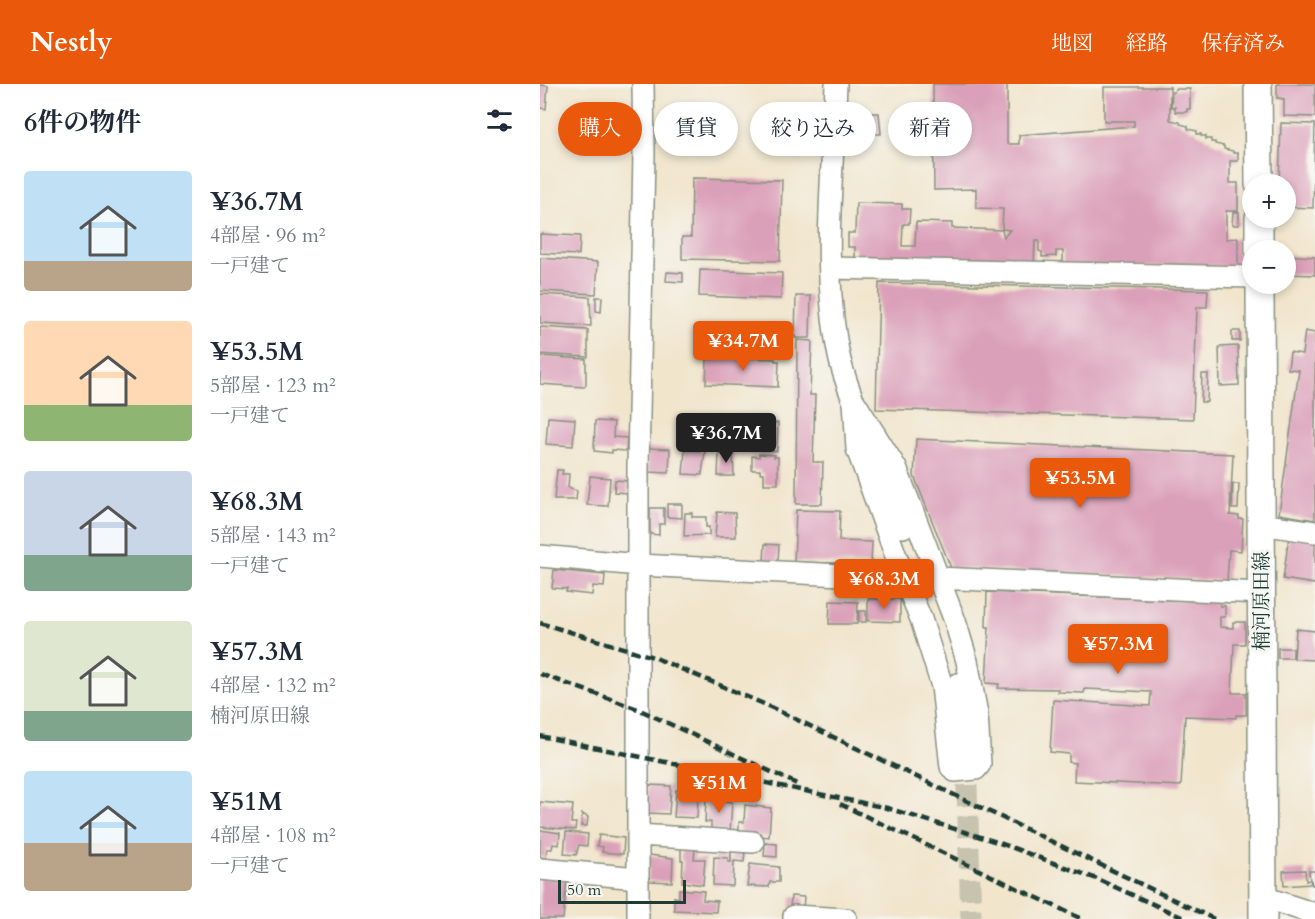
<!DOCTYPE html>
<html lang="ja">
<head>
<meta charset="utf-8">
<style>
  body { margin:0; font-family:Cardo,"Noto Serif JP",serif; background:#f2f2f3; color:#1f2937; height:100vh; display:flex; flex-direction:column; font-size:22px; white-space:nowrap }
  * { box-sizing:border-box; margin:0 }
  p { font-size:20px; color:#747a83 }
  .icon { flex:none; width:33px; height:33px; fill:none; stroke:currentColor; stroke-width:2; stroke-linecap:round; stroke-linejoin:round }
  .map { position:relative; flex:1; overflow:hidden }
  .panel { display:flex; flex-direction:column; background:#fff; width:540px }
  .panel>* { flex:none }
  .banner { position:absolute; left:18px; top:18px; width:570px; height:54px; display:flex; gap:12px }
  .buttons { position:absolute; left:702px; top:90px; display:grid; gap:12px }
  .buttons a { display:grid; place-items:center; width:54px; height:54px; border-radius:50%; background:#fff; box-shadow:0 3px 9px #0003; font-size:30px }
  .scale { position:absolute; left:18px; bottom:15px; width:128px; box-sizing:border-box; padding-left:6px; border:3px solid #1f3d34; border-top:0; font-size:16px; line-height:21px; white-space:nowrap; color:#1f3d34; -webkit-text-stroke:4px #f6f6f2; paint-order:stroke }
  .price { position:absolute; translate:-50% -51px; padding:0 14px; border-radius:6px; background:#ea580c; color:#fff; font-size:20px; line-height:39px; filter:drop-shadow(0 2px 3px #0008) }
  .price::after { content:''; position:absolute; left:50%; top:36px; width:18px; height:14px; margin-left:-9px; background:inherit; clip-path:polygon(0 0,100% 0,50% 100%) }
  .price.current { background:#222; color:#fff }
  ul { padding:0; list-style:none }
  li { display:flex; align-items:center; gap:18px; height:150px; padding:0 24px }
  li span { display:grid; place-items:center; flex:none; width:168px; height:120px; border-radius:6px; color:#555 }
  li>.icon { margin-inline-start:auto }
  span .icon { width:72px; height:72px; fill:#fffc; stroke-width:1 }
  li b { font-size:26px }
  h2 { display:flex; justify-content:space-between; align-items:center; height:72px; padding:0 24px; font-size:26px }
  .tag { padding:0 21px; border-radius:27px; background:#fff; box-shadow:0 3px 9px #0003; font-size:21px; line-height:54px }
  .tag.current { background:#ea580c; color:#fff }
  header { display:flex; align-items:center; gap:36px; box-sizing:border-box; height:84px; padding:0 30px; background:#ea580c; color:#fff }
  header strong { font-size:28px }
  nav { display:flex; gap:33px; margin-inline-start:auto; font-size:21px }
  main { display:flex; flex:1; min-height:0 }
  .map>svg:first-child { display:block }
</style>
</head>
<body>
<header>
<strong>Nestly</strong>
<nav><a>地図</a><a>経路</a><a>保存済み</a></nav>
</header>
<main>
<section class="panel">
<h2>6件の物件<svg class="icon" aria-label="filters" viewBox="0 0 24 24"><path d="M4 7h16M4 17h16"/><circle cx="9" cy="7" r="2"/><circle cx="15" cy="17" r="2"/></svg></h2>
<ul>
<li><span style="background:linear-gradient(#bfe0f5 75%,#b9a48a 0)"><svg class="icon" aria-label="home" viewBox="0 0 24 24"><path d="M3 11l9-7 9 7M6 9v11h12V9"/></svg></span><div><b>¥36.7M</b><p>4部屋 · 96 m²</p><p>一戸建て</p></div></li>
<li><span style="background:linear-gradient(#ffd9b3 70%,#8fb573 0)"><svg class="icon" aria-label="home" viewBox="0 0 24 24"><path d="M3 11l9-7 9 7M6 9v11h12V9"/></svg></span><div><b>¥53.5M</b><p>5部屋 · 123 m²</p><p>一戸建て</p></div></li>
<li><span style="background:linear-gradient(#c9d6e8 70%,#7fa58c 0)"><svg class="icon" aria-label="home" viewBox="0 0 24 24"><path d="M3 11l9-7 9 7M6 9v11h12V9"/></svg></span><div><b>¥68.3M</b><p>5部屋 · 143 m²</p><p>一戸建て</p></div></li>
<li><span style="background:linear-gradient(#dfe7d0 75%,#7fa58c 0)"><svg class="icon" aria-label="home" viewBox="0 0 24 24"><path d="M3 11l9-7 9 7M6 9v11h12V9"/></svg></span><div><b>¥57.3M</b><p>4部屋 · 132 m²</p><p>楠河原田線</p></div></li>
<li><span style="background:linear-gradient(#bfe0f5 60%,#b9a48a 0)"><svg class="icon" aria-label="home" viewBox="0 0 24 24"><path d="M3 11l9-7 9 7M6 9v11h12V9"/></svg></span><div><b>¥51M</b><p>4部屋 · 108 m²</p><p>一戸建て</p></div></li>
</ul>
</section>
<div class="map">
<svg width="775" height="835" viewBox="0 0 775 835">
  <rect width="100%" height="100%" fill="#f6f6f2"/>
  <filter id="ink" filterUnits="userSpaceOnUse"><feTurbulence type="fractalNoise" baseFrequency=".0167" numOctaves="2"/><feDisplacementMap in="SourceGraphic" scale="12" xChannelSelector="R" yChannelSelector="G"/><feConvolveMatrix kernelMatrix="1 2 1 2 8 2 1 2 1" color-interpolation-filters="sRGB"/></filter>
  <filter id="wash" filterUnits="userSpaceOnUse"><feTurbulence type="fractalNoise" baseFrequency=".008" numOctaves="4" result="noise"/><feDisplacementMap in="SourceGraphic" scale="24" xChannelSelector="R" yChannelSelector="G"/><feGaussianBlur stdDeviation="1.35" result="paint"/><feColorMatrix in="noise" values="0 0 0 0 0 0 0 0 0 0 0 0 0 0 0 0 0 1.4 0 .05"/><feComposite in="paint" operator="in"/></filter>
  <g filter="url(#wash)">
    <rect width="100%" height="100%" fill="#f1e5cc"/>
    <g id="blocks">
      <path fill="#dba0b9" d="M393 0H467V60H479V51L594 42V37H564V3H630V36L640 38V40L648 42V45L657 47V50H661V52H666V55H671V58H675V60L684 62V65L693 67V69H698V77H690V99H698V127H686V155L698 154V182H523V167H516V172L502 173V168L499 167V157H495L494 181 315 177V163H308V149H315L316 119 362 120V125H370L369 140H363L362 162H375L376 138 412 139V144L462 146 464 153 470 146 462 145 463 125 436 124V105L394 106Z
        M737 0H775V33L744 32V15L737 14Z
        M0 1 8 2 6 25 0 24Z
        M635 5H650V25H647V28H635V23H631L632 8H634Z
        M161 21H168L167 37 160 36Z
        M326 29H339L341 50H326Z
        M741 39 775 40 773 124 746 123V100H739Z
        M152 94 242 96 240 177 142 175V153H151Z
        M693 128H699V141H692Z
        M0 150 40 152 39 171 0 169Z
        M746 171 775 173V191L746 190Z
        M0 174 58 178 56 210 0 207Z
        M160 186 242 189 241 215 159 212Z
        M127 188 143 189V198L126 197Z
        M339 199 668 206 667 223H657L653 335 336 325Z
        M0 210 50 213 51 242 0 239Z
        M256 212H271L270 254H255Z
        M56 213H62L61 228 56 227Z
        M0 243 48 246V273L0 270Z
        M692 247H700V257H692Z
        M765 247 775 249V436L739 430 759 286 748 285 750 268 762 270Z
        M257 256 272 257 270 311H275L273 378H283L282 420H256Z
        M698 262 699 301 680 302 679 263Z
        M0 272 46 275V301L44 303 0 300Z
        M169 273 235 275V277H239L238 303 166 300 167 275H169Z
        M662 290H668L667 318H661Z
        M8 333 35 335 33 362 6 360Z
        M150 335 162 336V342L150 341Z
        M55 337 74 338 73 353 87 354 86 367 72 366V369L54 367Z
        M172 337 238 339 237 367 171 364Z
        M376 355 693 370 690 431 699 432V435H703L701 467 689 466 687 497 411 484 374 392Z
        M107 364 130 365 129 389 108 388Z
        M145 366 165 367 162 391 143 390Z
        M179 367 193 368 194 392H178Z
        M219 370 235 371 234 373H238V400H224V389H220V386H212V372L219 373Z
        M17 386H23L22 390H29L28 404 37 407 36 416H14Z
        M50 392 70 394 68 422 47 421Z
        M75 396 89 397 88 409 74 408Z
        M693 400H699L698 425H692Z
        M127 420H142V434L127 433Z
        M110 424H124V440H119V451L110 450Z
        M256 426 300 427 299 457 332 458 331 480 254 478Z
        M177 428 195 429 196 453H175Z
        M145 429H152V433H166V443H169V451L144 452Z
        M749 452 775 456V500L743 495Z
        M225 460 239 461 238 478 224 477Z
        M14 486 65 491 64 503 53 502 52 511 26 508 27 505 12 504Z
        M447 508 680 518V522H685V533H680V543L693 544V538H705V560H694L692 609H706V631H696V634L645 632 641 702 534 697 535 679 529 678V670L510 668 513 616 610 622 611 608 545 605 544 609 518 608V605L458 604 459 600 446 599 449 543H446Z
        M328 515H360V538L328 537Z
        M290 517 318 518 317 540H289Z
        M319 527H326V538H319Z
        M756 545 775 547V576L754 575Z
        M738 564H753V574H738Z
        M108 701 131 702 129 730 106 729Z
        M136 706 156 707 155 714H158L157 734 134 733Z
        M166 715H185V717L192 718 190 749 171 745V738H165Z
        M0 718 33 721 31 739H36L35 746 0 743Z
        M205 721 231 724 229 753 199 749V738H204Z
        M42 730 48 733 47 742H41Z
        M0 746 20 749 19 761 13 760 12 765H7L6 774 0 773Z
        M26 748 48 750 47 762 39 761 36 771 24 770Z
        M59 751 84 754 83 770 62 768 63 763 57 762Z
        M225 759 237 760V773L224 772Z
        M141 764 155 765 154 775H165L163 801 142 798 143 776H141Z
        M191 766 205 767 204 778 194 777 193 802 173 801 174 773 188 774V778H191Z
        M109 771 133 774 132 798 108 797Z
        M210 780 239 783V798H230L229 803 207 802Z
        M765 786 766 797 770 796 769 787H775V801H772L771 796 770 800 744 802 743 787Z
        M0 793 27 796 23 835H0Z
        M139 805 164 807 163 816 177 817 176 828 134 826V813L139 814Z
        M251 812 264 813 263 824H250Z"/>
    </g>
  </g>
  <g filter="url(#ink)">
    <use href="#blocks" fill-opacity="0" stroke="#889180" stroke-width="1.5"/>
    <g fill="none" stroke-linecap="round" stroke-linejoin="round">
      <path stroke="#c7c3ae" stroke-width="21" stroke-dasharray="21 10" stroke-linecap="butt" d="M426 670 431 835"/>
      <g stroke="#889180" stroke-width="24">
        <path id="minor" d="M296 0C293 89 281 184 299 272 303 291 311 311 318 329
          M290 184 712 193
          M314 317 356 384 415 537 427 577 437 630 440 680 436 685 415 687 411 683 402 602 381 535 364 494 317 365Z
          M332 363 363 443
          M721 440 775 448
          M0 472 99 481 364 494
          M398 494 721 509
          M418 600 426 670
          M98 751 213 758
          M0 785 98 794
          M723 813 775 830
          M98 835V383L104 69 103 0
          M254 835V832L306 835"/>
      </g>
      <g stroke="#889180" stroke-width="30">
        <path id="major" d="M718 0 719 100
          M719 134V166
          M720 200 723 835"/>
      </g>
      <use href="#minor" stroke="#fff" stroke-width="21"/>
      <use href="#major" stroke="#fff" stroke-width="27"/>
      <path stroke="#1f3d34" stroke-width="4.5" stroke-dasharray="9 4.5" stroke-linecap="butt" d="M0 539 113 573 224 620 674 835
        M0 590 98 625 259 701
        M0 652 347 724 457 758 557 795 646 835
        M300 720 542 835"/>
    </g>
  </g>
  <g text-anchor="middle" stroke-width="6" stroke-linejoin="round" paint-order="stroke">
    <g font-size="20" fill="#1f3d34" stroke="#f6f6f2">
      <text transform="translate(721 517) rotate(-90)" y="7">楠河原田線</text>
    </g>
  </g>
</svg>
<div class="buttons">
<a>+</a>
<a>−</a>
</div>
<div class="scale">50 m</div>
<b class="price" style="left:203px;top:288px">¥34.7M</b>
<b class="price current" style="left:186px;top:380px">¥36.7M</b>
<b class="price" style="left:540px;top:425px">¥53.5M</b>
<b class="price" style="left:344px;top:526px">¥68.3M</b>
<b class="price" style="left:578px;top:591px">¥57.3M</b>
<b class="price" style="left:179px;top:730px">¥51M</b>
<div class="banner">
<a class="tag current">購入</a>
<a class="tag">賃貸</a>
<a class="tag">絞り込み</a>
<a class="tag">新着</a>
</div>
</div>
</main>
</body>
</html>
